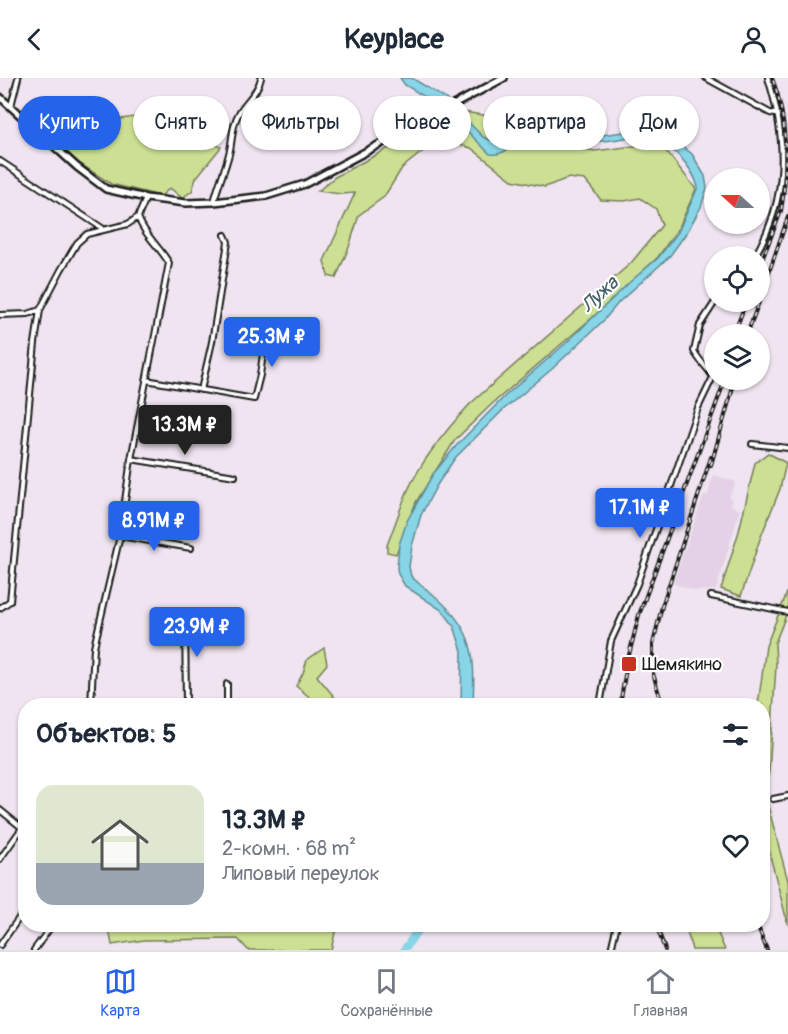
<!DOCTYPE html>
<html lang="ru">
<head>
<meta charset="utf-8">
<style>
  body { margin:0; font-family:Pangolin,sans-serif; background:#f6f6f7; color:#1f2937; height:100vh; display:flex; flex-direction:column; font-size:22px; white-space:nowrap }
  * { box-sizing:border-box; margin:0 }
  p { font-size:20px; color:#747a83 }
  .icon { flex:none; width:33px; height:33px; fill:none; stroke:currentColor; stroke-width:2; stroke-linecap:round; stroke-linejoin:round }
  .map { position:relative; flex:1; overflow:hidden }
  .drawer { position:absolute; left:18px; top:620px; width:752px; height:234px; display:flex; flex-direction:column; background:#fff; border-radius:24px; box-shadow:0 2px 4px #0004 }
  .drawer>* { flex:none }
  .top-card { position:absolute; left:18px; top:18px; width:753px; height:54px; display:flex; gap:12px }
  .needle { width:39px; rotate:291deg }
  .controls { position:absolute; left:704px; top:90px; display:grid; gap:12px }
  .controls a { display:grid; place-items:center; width:66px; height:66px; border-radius:50%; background:#fff; box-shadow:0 2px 4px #0004; font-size:30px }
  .price { position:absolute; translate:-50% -51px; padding:0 14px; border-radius:6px; background:#2563eb; color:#fff; font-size:20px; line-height:39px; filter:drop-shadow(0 2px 3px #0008) }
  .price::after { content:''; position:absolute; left:50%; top:36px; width:18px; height:14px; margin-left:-9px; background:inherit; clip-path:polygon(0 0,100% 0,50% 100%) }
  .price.selected { background:#222; color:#fff }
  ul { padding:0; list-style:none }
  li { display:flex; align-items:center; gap:18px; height:150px; padding:0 18px }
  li+li { border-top:2px solid #e0e1e3 }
  li span { display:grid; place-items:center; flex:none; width:168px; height:120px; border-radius:18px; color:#555 }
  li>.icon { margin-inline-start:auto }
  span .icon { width:72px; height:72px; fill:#fffc; stroke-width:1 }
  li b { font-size:26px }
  h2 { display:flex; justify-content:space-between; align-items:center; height:72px; padding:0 18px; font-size:26px }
  .chip { padding:0 21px; border-radius:27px; background:#fff; box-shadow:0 2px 4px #0004; font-size:21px; line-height:54px }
  .chip.selected { background:#2563eb; color:#fff }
  header { display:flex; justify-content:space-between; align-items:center; height:78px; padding:0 18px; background:#fff; font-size:27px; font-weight:700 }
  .menu { display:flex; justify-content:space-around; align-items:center; height:84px; border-top:2px solid #e0e1e3; background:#fff; font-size:16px; color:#747a83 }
  .menu a { display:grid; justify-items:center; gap:3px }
  .menu .selected { color:#2563eb }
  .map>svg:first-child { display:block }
</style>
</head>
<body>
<header><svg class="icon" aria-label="back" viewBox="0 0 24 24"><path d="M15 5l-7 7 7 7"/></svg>Keyplace<svg class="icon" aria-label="person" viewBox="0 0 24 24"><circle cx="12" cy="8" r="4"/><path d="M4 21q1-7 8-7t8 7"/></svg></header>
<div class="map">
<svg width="788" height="872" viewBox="0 0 788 872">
  <rect width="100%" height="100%" fill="#efe4f0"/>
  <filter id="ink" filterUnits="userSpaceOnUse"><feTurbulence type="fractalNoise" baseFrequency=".0167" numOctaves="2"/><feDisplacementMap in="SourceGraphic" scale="12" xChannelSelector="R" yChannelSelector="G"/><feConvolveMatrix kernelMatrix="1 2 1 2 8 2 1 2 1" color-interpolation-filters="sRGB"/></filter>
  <g filter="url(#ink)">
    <path fill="#e4d1e6" d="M713 397 736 404 729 420 732 422 731 427 740 432 716 512 695 513 673 505 704 417H708Z"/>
    <path fill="#ccdf93" stroke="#747e58" stroke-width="1.5" d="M181 24 194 34 207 37 195 40 190 58 202 60 221 69 196 100 192 113 182 120 170 110 161 118 111 106 79 85 16 29 17 28 81 69 90 37 121 41 162 35 171 43 177 37 173 34Z
      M463 34 490 38 514 47 541 45 551 65 595 73 642 67 666 73 696 111 679 149 658 179 593 239 492 326 455 362 416 424 396 476 387 474V467C394 450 400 431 407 414 422 381 446 352 470 326L631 185 662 147 656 131 640 120 624 123 601 122 585 102 568 100 545 109 512 102 471 70 448 64 427 70 402 90 384 119 359 137 349 169 336 200 328 198 324 183 355 115 341 116 318 113 335 99 435 45Z
      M768 375 786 385 780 411 760 461 741 518 721 511 739 453 755 385Z
      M788 512V532L775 565 776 588 767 724 788 803V847L762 747V627H758L766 568Z
      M324 570 327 586 317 598 341 627H305L312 621 296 608 303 595 307 582Z
      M108 846H337L331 872H248L238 861 144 862 112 867Z
      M685 846H714L725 872H692Z"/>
    <path fill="#88d5e7" stroke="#5d8b96" stroke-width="1.5" d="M400 0H412L446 21 483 59 497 65 506 63 523 53 536 50H556L602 57 645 51H661L692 76 705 98 707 110 701 129 687 154 669 179 619 224 604 242 552 291 503 332 455 380 437 407 421 437 412 468 409 489 411 498C418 506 428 512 436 519 475 553 475 577 473 627H461L462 573 454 548 443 533 405 508 398 496 397 490 399 467 407 443 433 396 456 368 505 318 565 266 631 203 658 180 678 154 698 109C693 89 665 57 643 58 623 59 603 66 583 62 566 59 549 55 532 59 518 62 505 79 490 76L455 41 437 26 405 7Z"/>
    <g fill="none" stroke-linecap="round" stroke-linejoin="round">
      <path stroke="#88d5e7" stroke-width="8" d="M404 872 422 846"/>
      <g stroke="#1c1c1c" stroke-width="8">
        <path id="minor" d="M706 0 770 35 780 37
          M11 28 18 0
          M0 83 102 150
          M214 124C218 107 225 92 229 76 233 62 231 48 239 35 245 23 258 15 261 0
          M755 178C788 121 788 63 768 0
          M0 237 28 236 40 232
          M146 302 254 321 260 297 266 255
          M201 312 212 264 228 164 225 157
          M752 366 788 370
          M131 381 235 398
          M120 458 191 470
          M711 518 788 534
          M0 530 10 523 35 265 40 232 61 192 77 165 87 156 128 146 138 139 146 120
          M185 535 186 627
          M227 606V627
          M91 627 94 569 120 458 131 381 169 185C159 168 144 157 138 139
          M600 627 611 563 637 506 698 330 713 299C707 289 699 283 694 273L700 247 715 224
          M773 721 788 718
          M0 732 26 753
          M0 781 22 750
          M0 867 26 830
          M34 872 53 846
          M611 872 617 846"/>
      </g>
      <g stroke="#1c1c1c" stroke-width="10">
        <path id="tertiary" d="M0 19 77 89 106 111 146 120 186 125 214 124 266 118 305 106 504 0"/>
      </g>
      <use href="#minor" stroke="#fff" stroke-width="4"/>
      <use href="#tertiary" stroke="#fff" stroke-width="5"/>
      <g stroke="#1c1c1c" stroke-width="4">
        <path id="rail" d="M759 190C766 171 774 152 781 133 788 92 788 39 772 0
          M759 223 788 139
          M734 256 746 224
          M747 256 759 224
          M711 387 735 302
          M620 627 627 585 639 537 725 302
          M662 627 653 595V566L662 528 711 379
          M656 846 665 872
          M757 846 767 872"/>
      </g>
      <use href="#rail" stroke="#fff" stroke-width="1.5" stroke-dasharray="4.5" stroke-linecap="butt"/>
    </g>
  </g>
  <rect fill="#c8321e" stroke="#fff" stroke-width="2" x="621" y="578" width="16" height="16" rx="3"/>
  <g text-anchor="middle" stroke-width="4.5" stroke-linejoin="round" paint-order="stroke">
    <g font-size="18" fill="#1c1c1c" stroke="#fff" text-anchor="start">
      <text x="642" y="592">Шемякино</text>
    </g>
    <g font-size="20" font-style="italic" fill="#425d63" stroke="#fff">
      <text transform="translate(599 216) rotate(-43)" y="7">Лужа</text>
    </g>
  </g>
</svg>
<div class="controls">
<a><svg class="needle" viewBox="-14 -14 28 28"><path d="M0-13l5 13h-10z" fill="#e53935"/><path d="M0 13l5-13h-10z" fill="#747a83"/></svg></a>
<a><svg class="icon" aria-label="locate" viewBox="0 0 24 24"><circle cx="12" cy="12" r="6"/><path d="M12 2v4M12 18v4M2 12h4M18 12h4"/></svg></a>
<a><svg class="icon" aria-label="layers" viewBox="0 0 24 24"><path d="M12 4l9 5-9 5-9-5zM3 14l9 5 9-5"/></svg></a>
</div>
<b class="price" style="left:272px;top:290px">25.3M ₽</b>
<b class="price selected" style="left:185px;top:378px">13.3M ₽</b>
<b class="price" style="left:640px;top:461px">17.1M ₽</b>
<b class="price" style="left:154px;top:474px">8.91M ₽</b>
<b class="price" style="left:197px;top:580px">23.9M ₽</b>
<div class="top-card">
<a class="chip selected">Купить</a>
<a class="chip">Снять</a>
<a class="chip">Фильтры</a>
<a class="chip">Новое</a>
<a class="chip">Квартира</a>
<a class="chip">Дом</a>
</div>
<section class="drawer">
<h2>Объектов: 5<svg class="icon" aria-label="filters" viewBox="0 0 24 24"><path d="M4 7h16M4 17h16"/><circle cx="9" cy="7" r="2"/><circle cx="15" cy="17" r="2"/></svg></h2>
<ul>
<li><span style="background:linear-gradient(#dfe7d0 65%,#9aa5b1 0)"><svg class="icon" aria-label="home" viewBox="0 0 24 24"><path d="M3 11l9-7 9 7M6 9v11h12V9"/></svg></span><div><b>13.3M ₽</b><p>2-комн. · 68 m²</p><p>Липовый переулок</p></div><svg class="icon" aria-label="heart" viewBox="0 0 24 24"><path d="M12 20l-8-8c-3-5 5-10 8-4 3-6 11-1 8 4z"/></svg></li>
</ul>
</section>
</div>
<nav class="menu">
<a class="selected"><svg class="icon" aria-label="map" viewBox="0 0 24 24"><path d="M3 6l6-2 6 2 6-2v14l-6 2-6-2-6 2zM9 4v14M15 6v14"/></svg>Карта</a>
<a><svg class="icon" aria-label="saved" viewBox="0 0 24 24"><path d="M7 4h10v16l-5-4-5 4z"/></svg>Сохранённые</a>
<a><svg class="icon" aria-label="home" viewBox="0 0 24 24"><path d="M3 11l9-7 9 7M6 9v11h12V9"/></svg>Главная</a>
</nav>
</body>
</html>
